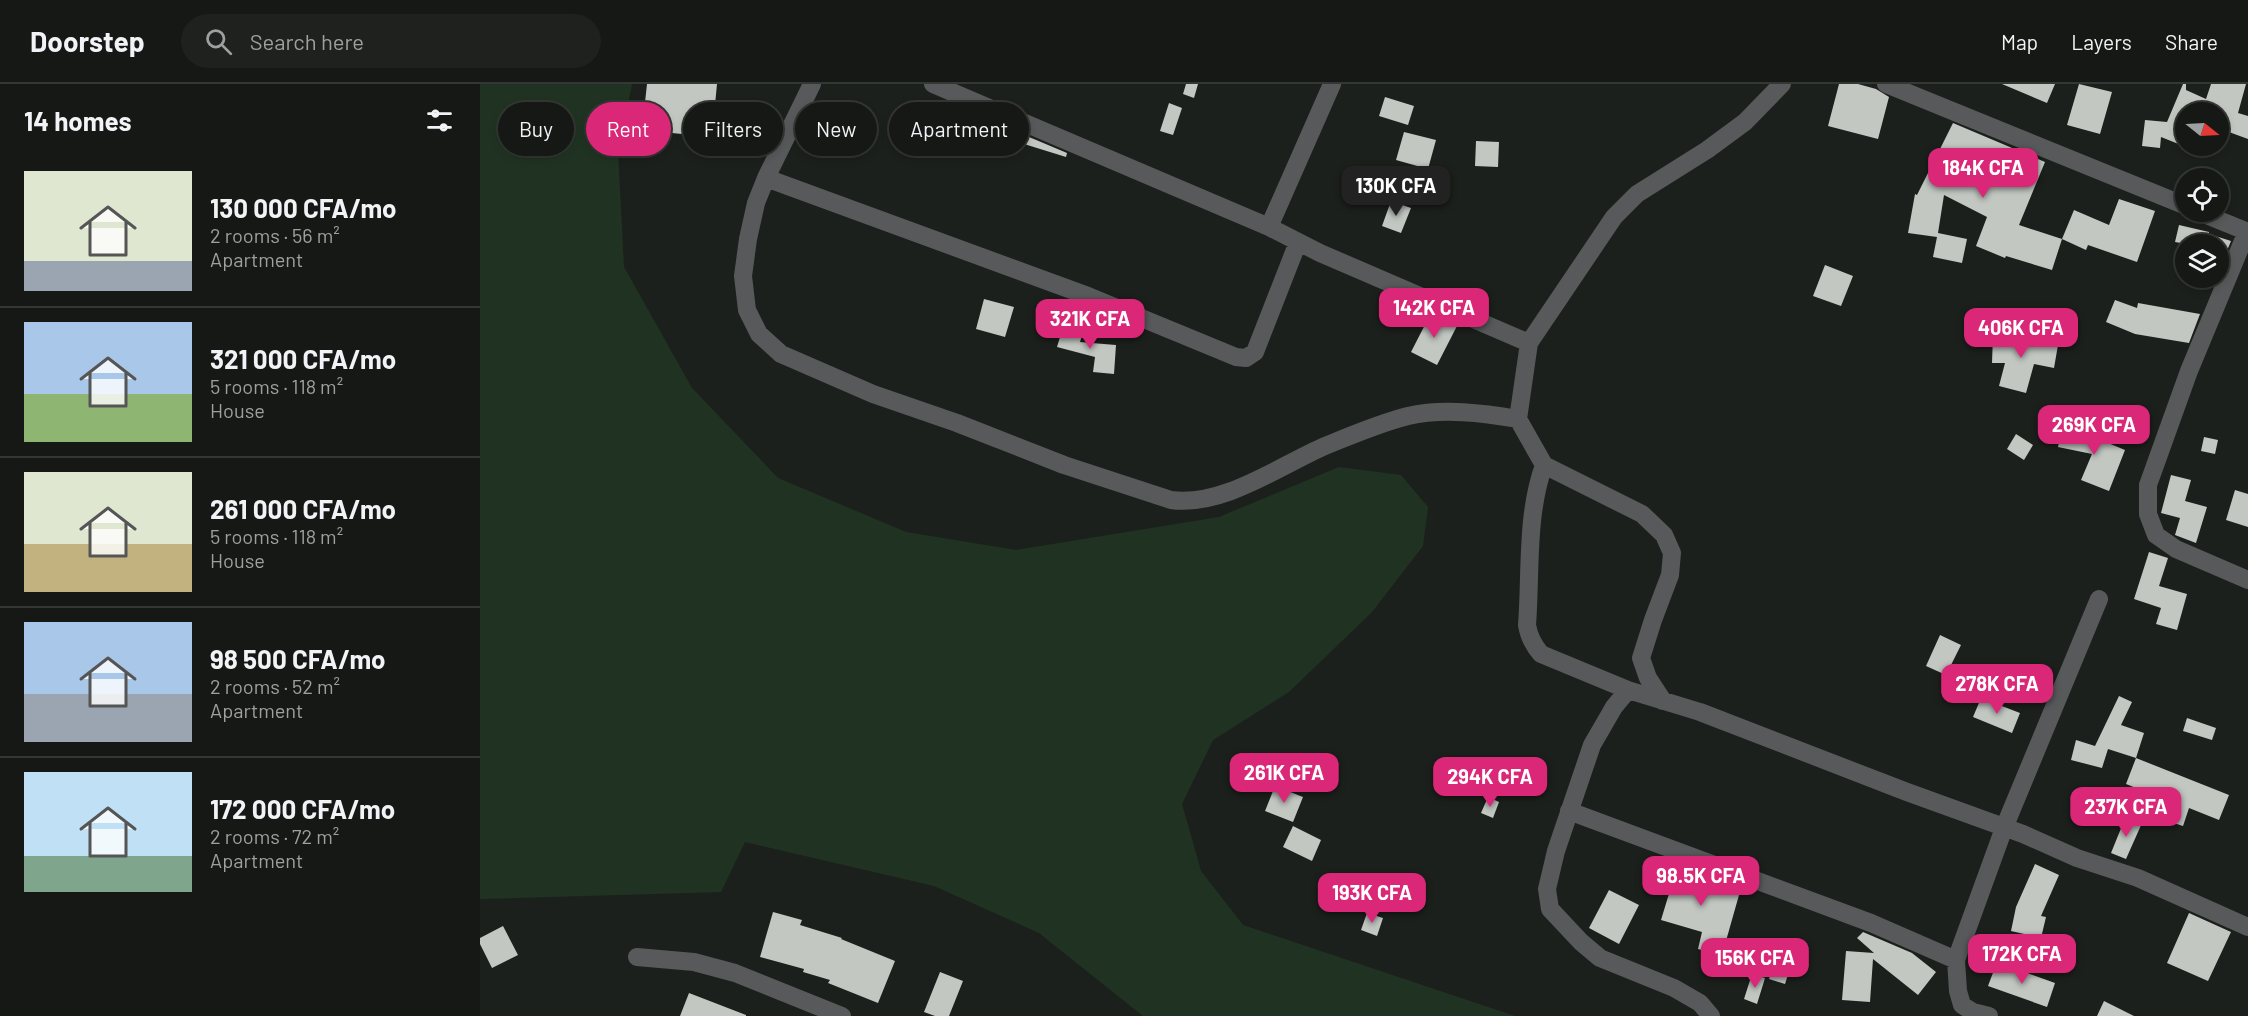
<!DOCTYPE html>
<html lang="en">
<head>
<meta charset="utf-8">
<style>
  body { margin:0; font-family:Barlow,sans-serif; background:#1e211e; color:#f1f3f6; height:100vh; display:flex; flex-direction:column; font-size:22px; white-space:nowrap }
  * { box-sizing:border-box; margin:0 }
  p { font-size:20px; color:#9da0a0 }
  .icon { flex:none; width:33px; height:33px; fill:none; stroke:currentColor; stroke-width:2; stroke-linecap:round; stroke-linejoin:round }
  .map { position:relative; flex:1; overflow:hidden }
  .side { display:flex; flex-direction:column; background:#151815; width:480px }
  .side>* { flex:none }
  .top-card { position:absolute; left:18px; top:18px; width:570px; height:54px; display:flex; gap:12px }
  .needle { width:39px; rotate:108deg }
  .controls { position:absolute; left:1695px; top:18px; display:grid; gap:12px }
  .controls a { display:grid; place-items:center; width:54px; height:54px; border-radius:50%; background:#151815; box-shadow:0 3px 9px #0003,0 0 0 2px #343734; font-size:30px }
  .price { position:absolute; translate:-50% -51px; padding:0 14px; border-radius:12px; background:#db2777; color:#fff; font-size:20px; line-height:39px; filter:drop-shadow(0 2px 3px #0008) }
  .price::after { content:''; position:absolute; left:50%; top:36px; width:18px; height:14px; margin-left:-9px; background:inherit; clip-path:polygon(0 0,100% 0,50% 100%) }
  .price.selected { background:#222; color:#fff }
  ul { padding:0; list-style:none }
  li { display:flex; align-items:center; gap:18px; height:150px; padding:0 24px }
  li+li { border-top:2px solid #343734 }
  li span { display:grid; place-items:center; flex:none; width:168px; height:120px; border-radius:0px; color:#555 }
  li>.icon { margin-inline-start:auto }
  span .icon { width:72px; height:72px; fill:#fffc; stroke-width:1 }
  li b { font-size:26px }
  h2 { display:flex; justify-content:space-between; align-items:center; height:72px; padding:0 24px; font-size:26px }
  .tag { padding:0 21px; border-radius:27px; background:#151815; box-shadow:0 3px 9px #0003,0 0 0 2px #343734; font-size:21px; line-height:54px }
  .tag.selected { background:#db2777; color:#fff }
  header { display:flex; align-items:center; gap:36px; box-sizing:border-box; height:84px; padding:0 30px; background:#151815; border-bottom:2px solid #343734 }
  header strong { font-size:28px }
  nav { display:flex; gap:33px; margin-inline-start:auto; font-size:21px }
  .search { width:420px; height:54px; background:#1e211e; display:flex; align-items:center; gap:15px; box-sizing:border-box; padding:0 21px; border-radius:33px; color:#9da0a0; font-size:22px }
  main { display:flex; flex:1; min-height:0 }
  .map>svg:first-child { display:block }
</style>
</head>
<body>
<header>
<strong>Doorstep</strong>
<div class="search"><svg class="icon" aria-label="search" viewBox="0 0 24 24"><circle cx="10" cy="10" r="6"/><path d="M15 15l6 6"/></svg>Search here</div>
<nav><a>Map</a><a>Layers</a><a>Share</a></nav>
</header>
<main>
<section class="side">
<h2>14 homes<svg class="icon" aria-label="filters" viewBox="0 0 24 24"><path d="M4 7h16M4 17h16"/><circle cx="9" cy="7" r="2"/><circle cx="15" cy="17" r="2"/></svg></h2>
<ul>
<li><span style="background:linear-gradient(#dfe7d0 75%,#9aa5b1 0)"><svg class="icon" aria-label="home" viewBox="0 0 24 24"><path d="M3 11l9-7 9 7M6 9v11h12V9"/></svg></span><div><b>130 000 CFA/mo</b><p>2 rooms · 56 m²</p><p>Apartment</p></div></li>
<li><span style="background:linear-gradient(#a9c7e8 60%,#8fb573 0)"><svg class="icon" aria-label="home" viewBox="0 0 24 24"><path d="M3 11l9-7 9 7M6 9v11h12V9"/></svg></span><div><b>321 000 CFA/mo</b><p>5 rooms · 118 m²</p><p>House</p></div></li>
<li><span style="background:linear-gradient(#dfe7d0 60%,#c2b280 0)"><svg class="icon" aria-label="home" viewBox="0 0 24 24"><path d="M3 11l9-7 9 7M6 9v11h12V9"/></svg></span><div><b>261 000 CFA/mo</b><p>5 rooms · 118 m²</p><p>House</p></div></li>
<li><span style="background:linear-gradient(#a9c7e8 60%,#9aa5b1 0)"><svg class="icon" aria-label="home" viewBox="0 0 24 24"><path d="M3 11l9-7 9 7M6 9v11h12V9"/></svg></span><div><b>98 500 CFA/mo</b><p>2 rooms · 52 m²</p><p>Apartment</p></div></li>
<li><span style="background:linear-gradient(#bfe0f5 70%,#7fa58c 0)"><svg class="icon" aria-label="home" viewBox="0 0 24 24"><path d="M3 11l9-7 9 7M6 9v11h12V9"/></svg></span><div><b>172 000 CFA/mo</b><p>2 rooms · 72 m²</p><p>Apartment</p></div></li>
</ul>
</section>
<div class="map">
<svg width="1768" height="932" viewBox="0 0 1768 932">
  <rect width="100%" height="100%" fill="#1c201c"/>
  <path fill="#203322" d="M0 0H152L138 68 144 183 212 304 298 394 426 448 536 466 739 433 859 383 921 391 948 423 943 462 892 528 809 608 733 656 702 720 721 787 763 841 1035 932H663L559 849 454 802 265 758 241 808 0 815Z"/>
  <path fill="#c2c7c2" d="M167 0H237L232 53 162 46Z
    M706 0H718L714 14 703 10Z
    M1359 0H1378L1396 5 1409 13 1398 55 1348 42Z
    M1522 0H1575L1567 19Z
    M1599 0 1632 8 1620 50 1587 41Z
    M1703 0H1706V6L1726 15 1731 0H1766L1758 29 1768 32V55L1738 44V28H1706V63L1681 53 1680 64 1662 62 1665 36 1687 38Z
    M905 13 934 22 928 41 899 32Z
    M689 19 702 24 693 51 680 47Z
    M1473 39 1565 78 1539 141 1582 155 1572 186 1526 172 1525 174 1496 162 1507 133 1464 111 1458 149 1487 155 1482 179 1453 173 1457 153 1428 149 1435 110 1437 111Z
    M525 43 587 69 586 73 522 53Z
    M924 48 956 56 948 85 916 76Z
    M996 57 1019 58 1018 83 995 82Z
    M1639 115 1675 127 1657 178 1608 161 1606 166 1582 155 1594 126 1629 141Z
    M911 117 931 124 921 149 902 142Z
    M1699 141 1729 148V150L1751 157 1744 174 1738 173V160H1707L1695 158Z
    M1345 181 1373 192 1361 222 1333 212Z
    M504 215 534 223 525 253 496 245Z
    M1635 216 1657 224 1658 219 1720 230 1709 259 1655 250 1626 238Z
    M951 229 977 242 957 281 931 268Z
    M583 243 603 248 600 258 636 261 634 290 613 288 615 273 577 263Z
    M1513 251 1542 252V254L1578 261 1574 284 1554 280 1546 309 1519 302 1525 279H1512Z
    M1582 342 1600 345 1599 347 1645 366 1629 407 1601 396 1612 370 1578 363Z
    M1536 350 1553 361 1544 376 1527 365Z
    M1724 353 1738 356 1735 370 1721 367Z
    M1691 391 1711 396 1705 417 1727 423 1716 459 1695 451 1700 434 1681 429Z
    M1755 406 1768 410V443L1746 436Z
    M1669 468 1688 474 1679 502 1707 510 1697 546 1676 540 1681 524 1654 515Z
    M1460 551 1481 561 1466 591 1446 582Z
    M1639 612 1652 618 1641 641 1664 649 1656 674 1628 665 1622 684 1591 676 1596 656 1615 662Z
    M1501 614 1540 629 1532 649 1493 633Z
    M1707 634 1736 644 1732 656 1703 647Z
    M1656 674 1749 711 1739 736 1709 724 1703 742 1675 733 1681 714 1646 700Z
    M795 702 823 713 813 738 785 727Z
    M1008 713 1019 718 1013 734 1001 729Z
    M1646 732 1662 739 1646 775 1631 769Z
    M813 742 841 756 832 777 803 763Z
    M1198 780 1241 795 1239 806 1259 811 1242 871 1218 865 1222 848 1181 836Z
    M1555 780 1579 791 1561 832 1566 833 1561 854 1531 847 1536 823Z
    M1129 806 1159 821 1139 860 1109 844Z
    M293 828 322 836 320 841 362 854 361 855 415 877 398 919 348 899 350 896 323 888 324 885 280 873Z
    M887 829 903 834 897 852 881 846Z
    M1709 829 1751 848 1728 897 1687 879Z
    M23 842 38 871 12 884 0 860V854Z
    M1383 848 1432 869 1456 888 1438 911 1393 875 1390 918 1362 916 1366 867 1394 869 1377 854Z
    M1298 867 1314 872 1305 900 1289 895Z
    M1517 878 1575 899 1567 923 1508 902Z
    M460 888 483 897 469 932H455L444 928Z
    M1272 890 1285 894 1277 920 1264 915Z
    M209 909 266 931V932H200Z
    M1624 917 1654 932H1617Z"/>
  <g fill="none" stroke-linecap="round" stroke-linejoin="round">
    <path stroke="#58595b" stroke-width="18" d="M332 0 286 94 276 119 268 155 263 192 267 226 279 250 301 270 393 310 477 339 584 381 691 416C743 423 799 382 845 362 872 351 900 339 928 332 963 324 1003 329 1038 335
      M453 0 789 143 840 169 1049 259
      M1406 0 1706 122
      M286 94 608 212 756 273 766 274 775 268 818 158
      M1719 128 1768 148
      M789 143 852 0
      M1768 154 1763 157 1709 287 1668 401V430L1676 451 1696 465 1768 496
      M1064 381 1162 430 1184 451 1192 469 1190 491 1173 536 1161 574 1168 594 1183 617
      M1148 606 1220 628 1427 708 1543 750 1597 774 1658 794 1768 843
      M1089 727 1391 839 1476 876
      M157 873 214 878 255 889 362 932
      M1231 932 1220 919 1194 904 1120 874 1101 858 1070 825 1067 805 1076 767 1112 661 1134 623 1148 606 1061 570C1053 561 1049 553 1047 541 1051 488 1046 431 1064 381L1038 335 1049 259 1134 133 1157 110 1227 66 1265 38 1302 0
      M1509 932 1493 928 1482 921 1478 907 1476 876 1524 744 1619 515"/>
  </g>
</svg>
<div class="controls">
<a><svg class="needle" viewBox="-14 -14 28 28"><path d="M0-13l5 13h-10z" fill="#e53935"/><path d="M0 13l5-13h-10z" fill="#9da0a0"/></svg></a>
<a><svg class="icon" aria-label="locate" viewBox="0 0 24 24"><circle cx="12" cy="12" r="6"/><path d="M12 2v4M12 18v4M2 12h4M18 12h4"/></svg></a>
<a><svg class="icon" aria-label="layers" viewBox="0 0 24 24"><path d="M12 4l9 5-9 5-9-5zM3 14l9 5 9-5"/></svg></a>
</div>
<b class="price" style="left:1503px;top:115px">184K CFA</b>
<b class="price selected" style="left:916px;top:133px">130K CFA</b>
<b class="price" style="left:954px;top:255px">142K CFA</b>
<b class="price" style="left:610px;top:266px">321K CFA</b>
<b class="price" style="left:1541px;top:275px">406K CFA</b>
<b class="price" style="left:1614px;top:372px">269K CFA</b>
<b class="price" style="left:1517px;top:631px">278K CFA</b>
<b class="price" style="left:804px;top:720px">261K CFA</b>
<b class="price" style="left:1010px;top:724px">294K CFA</b>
<b class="price" style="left:1646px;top:754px">237K CFA</b>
<b class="price" style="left:1221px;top:823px">98.5K CFA</b>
<b class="price" style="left:892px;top:840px">193K CFA</b>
<b class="price" style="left:1542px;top:901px">172K CFA</b>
<b class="price" style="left:1275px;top:905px">156K CFA</b>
<div class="top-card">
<a class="tag">Buy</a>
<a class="tag selected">Rent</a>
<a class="tag">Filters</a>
<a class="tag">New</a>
<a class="tag">Apartment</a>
</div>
</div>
</main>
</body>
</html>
